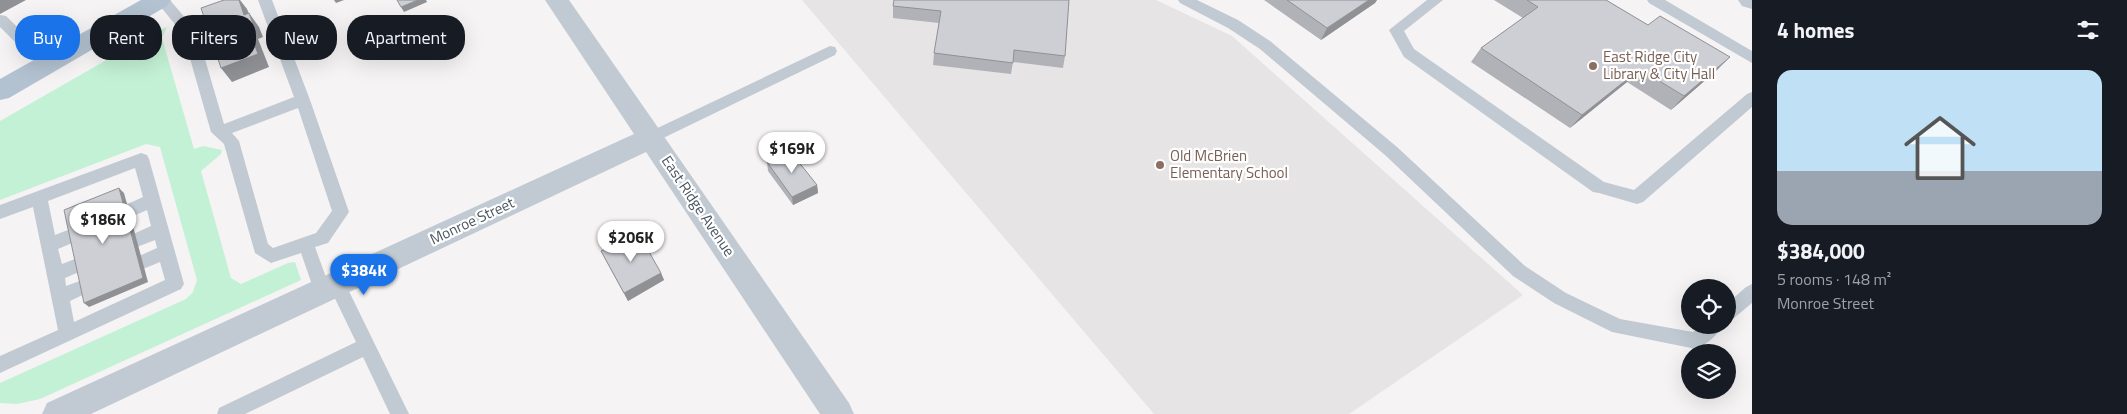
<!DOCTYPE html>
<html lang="en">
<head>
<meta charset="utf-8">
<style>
  body { margin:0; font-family:"Titillium Web",sans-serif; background:#20242c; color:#f1f3f6; height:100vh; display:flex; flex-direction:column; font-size:19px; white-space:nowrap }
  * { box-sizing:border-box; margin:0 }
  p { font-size:16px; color:#9ea1a6 }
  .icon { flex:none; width:28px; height:28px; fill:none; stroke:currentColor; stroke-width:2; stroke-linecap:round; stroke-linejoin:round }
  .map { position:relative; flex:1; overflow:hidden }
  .details { display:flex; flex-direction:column; background:#171b24; width:375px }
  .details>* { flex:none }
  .banner { position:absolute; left:15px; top:15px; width:475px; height:45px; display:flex; gap:10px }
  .buttons { position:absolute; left:1681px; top:279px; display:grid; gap:10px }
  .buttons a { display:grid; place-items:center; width:55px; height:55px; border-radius:50%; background:#171b24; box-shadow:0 5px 20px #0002; font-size:25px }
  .price { position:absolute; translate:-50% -42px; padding:0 11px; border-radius:18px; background:#fff; color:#222; font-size:16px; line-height:32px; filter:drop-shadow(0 1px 2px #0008) }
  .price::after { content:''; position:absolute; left:50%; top:30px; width:15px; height:11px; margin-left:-8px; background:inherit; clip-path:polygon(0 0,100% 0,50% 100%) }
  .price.current { background:#1a73e8; color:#fff }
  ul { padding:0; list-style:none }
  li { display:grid; align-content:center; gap:10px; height:265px; padding:0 25px }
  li+li { border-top:1px solid #363941 }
  li span { display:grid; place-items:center; height:155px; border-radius:15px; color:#555 }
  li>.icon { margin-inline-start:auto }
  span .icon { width:90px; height:90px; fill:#fffc; stroke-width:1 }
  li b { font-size:21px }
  h2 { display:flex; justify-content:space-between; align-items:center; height:60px; padding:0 25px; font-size:21px }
  .tag { padding:0 18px; border-radius:20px; background:#171b24; box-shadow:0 5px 20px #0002; font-size:18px; line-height:45px }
  .tag.current { background:#1a73e8; color:#fff }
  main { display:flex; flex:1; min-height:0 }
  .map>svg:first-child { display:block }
</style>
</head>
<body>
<main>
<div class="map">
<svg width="1752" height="414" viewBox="0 0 1752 414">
  <rect width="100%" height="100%" fill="#f5f3f3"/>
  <path fill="#e6e4e5" d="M802 0H1156L1232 36 1523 295 1349 414H1154Z"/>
  <path fill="#c3f1d5" d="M167 27 162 38 194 149 203 146 222 150 221 154 201 171 231 278 241 284 288 263 295 262 301 280 40 399 17 404 0 403V383L186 299 193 292 197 280 160 147 146 144 0 200V121L159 30Z"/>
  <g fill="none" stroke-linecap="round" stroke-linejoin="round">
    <path fill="#c1cad2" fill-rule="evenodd" d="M155 0H170L197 32 224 124 294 97 258 0H272L310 100 349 212 328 243 315 247 331 291 328 296 322 298 316 296 301 253 271 263 255 253 224 144 211 132 183 34ZM298 108 332 211 316 233 273 248 268 244 239 141 232 133Z
      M1178 0H1197L1238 20 1270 41 1397 147 1525 266 1566 293 1620 319 1693 332 1701 325H1723C1718 335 1706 345 1696 349L1612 332 1554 303 1513 276 1385 155 1260 49 1228 28 1180 3Z
      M1427 0H1443L1404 31 1414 49 1604 182 1634 190 1747 94 1752 92V107L1643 202 1637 204 1599 193 1593 192 1404 57 1389 30Z
      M1647 0H1665L1752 51V63L1649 3Z
      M0 15 6 16 51 60 53 64 51 68 46 69 41 68 0 27Z
      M830 46 835 47 837 51 835 55 657 141 652 143 647 141 644 137 647 133Z
      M141 153 147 155 149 159 184 284 181 289 0 373V356L58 330 33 207 0 219V205ZM135 168 143 197 123 206 121 211 123 216 129 218 147 210 151 226 131 235 129 240 131 245 137 247 155 240 157 248 137 257 135 262 137 267 143 269 160 262 165 280 74 322 70 301 91 291 94 286 91 281 85 279 66 286 65 278 86 269 88 264 86 259 80 257 62 264 58 249 79 240 81 235 79 230 73 228 55 235 48 201Z
      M337 277 343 279 409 414H390L363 357 245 414H217L219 408 356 342 328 284 331 279Z
      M1752 284V303L1734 318 1728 321V303L1746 287Z"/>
    <path fill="#c1cad2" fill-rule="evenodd" d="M545 0H569L659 129 661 130 665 138 849 403 854 414H820L646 152 91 414H42L47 403 634 134Z
      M1738 0H1752V9L1742 6Z"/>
    <path fill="#b3c2d1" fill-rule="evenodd" d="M141 0H171L167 6 9 98 0 100V79Z"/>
  </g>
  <path fill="#b0b2b7" d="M1069 0 1065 56 1063 68 1013 62 1011 74 933 65 934 53 939 23 893 18V6Z
    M1264 0H1377L1375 3 1321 40Z
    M1494 0H1606L1716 71 1671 110 1627 82 1570 128 1471 62 1481 48 1523 18Z
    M767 162 817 185 818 193 793 205 768 171Z
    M601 251 661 273 664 280 628 301 605 259Z"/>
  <path fill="#909195" d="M0 0H26L0 14Z
    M239 0H240L247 9 253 24 249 13 259 27 263 37 258 39 269 67 232 82 221 68Z
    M334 0H344L336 3Z
    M418 0H426L427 2 404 12 401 7Z
    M1369 0H1377L1375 3 1321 40 1327 28Z
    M1730 57 1716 71 1671 110 1684 96Z
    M1640 69 1627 82 1570 128 1582 115Z
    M817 185 818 193 793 205 792 197Z
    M119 188 124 193 148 282 89 307 84 303Z
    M661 273 664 280 628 301 624 293Z"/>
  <path fill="#cdcfd5" stroke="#909195" d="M224 0H239L244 15 249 13 253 24 248 26 258 54 221 68 201 8Z
    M397 0H418L401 7Z
    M894 0H1069L1065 56 1014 50 1013 63 934 53 941 11 893 6Z
    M1287 0H1369L1327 28Z
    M1527 0H1606L1648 25 1660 16 1730 57 1684 96 1640 69 1582 115 1481 48 1538 7Z
    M790 151 817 185 792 197 767 162Z
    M119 188 143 278 84 303 64 210Z
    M639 234 661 273 624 293 601 251Z"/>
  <g fill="#8d6e63" stroke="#fff" stroke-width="2">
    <circle cx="1593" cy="66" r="5"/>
    <circle cx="1160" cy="165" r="5"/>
  </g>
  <g text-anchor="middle" stroke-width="4.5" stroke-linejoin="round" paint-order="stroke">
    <g font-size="15" fill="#785e54" stroke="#fff" text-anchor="start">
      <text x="1603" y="62">East Ridge City<tspan x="1603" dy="17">Library &amp; City Hall</tspan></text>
      <text x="1170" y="161">Old McBrien<tspan x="1170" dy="17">Elementary School</tspan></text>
    </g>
    <g font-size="15" fill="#4a5661" stroke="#fff">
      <text transform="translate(698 206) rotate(56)" y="5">East Ridge Avenue</text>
      <text transform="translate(472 221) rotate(-25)" y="5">Monroe Street</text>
    </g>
  </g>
</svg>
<div class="buttons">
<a><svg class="icon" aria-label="locate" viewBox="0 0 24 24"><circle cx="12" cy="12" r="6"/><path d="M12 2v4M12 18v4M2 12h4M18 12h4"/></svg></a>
<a><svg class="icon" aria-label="layers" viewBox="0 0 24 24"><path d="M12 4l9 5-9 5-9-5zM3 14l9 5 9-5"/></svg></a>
</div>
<b class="price" style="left:792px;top:174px">$169K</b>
<b class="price" style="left:103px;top:245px">$186K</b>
<b class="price" style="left:631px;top:263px">$206K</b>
<b class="price current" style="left:364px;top:296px">$384K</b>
<div class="banner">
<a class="tag current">Buy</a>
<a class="tag">Rent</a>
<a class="tag">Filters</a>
<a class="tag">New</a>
<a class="tag">Apartment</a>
</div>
</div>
<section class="details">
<h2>4 homes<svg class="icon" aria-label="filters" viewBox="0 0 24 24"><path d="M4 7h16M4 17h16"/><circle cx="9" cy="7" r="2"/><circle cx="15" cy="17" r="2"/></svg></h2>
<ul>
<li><span style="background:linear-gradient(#bfe0f5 65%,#9aa5b1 0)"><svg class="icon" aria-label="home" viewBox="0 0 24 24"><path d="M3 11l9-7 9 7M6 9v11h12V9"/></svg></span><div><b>$384,000</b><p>5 rooms · 148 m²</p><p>Monroe Street</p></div></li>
</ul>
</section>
</main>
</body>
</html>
